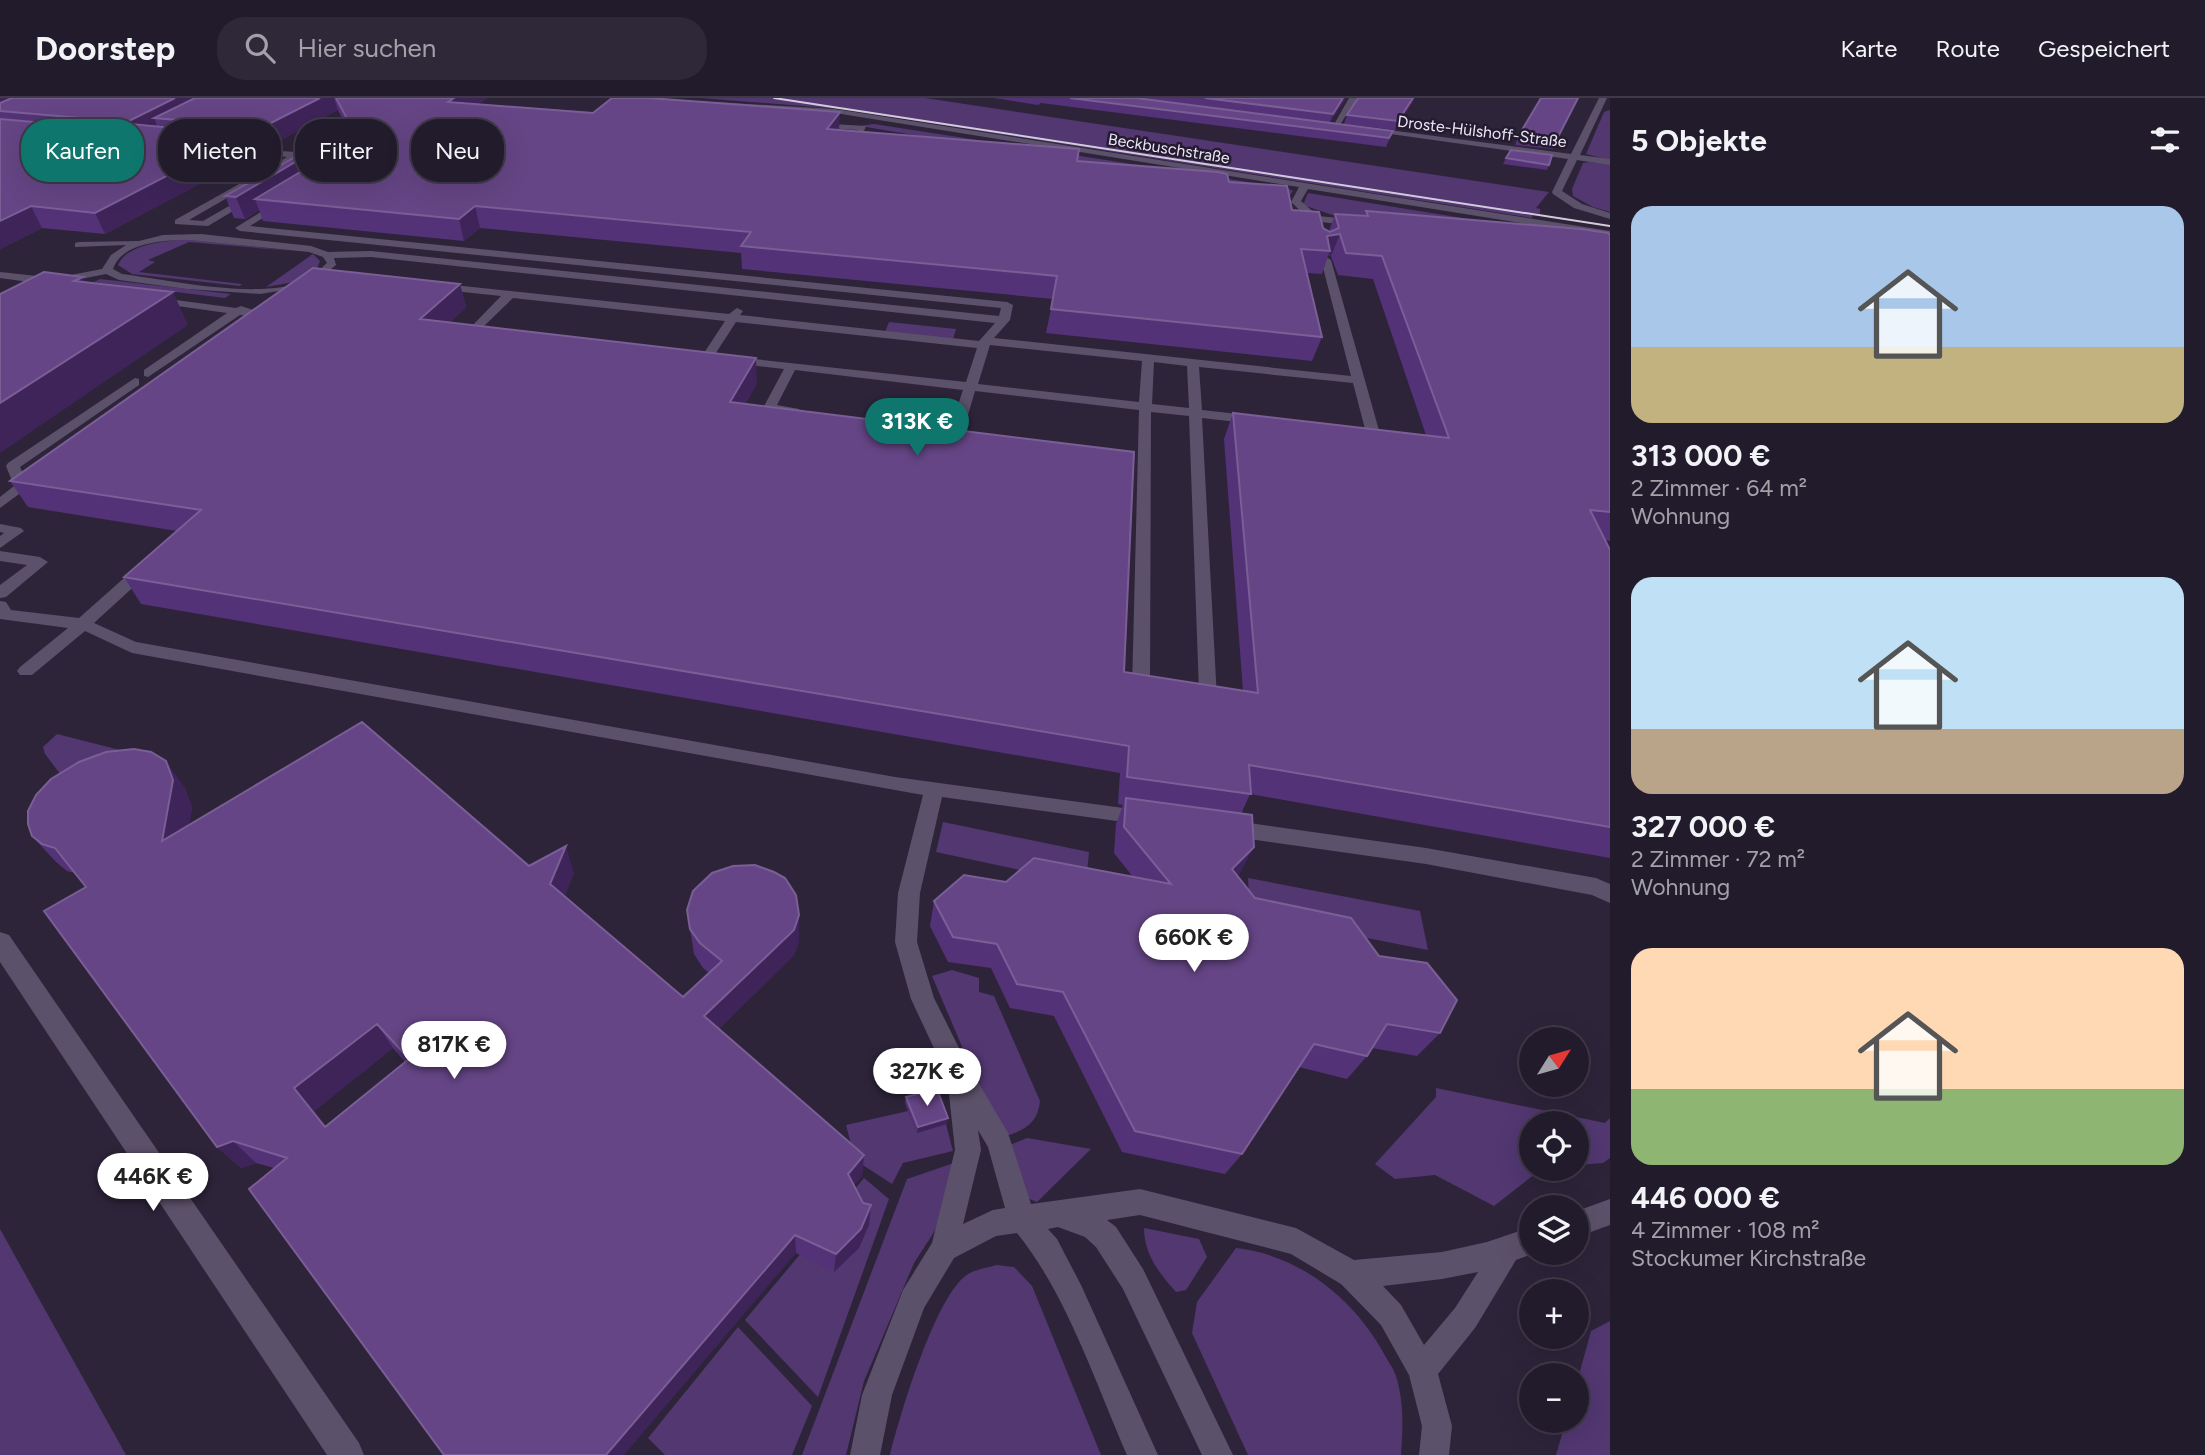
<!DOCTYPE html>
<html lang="de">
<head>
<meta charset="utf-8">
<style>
  body { margin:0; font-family:Figtree,sans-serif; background:#2e2838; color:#f1f3f6; height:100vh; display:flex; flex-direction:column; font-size:26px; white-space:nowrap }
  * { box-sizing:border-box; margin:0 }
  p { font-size:23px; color:#a2a1a9 }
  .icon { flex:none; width:38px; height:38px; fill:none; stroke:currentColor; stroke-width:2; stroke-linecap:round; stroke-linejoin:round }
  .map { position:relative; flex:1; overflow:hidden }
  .side { display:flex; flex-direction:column; background:#221b2c; width:595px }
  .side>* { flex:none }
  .guide { position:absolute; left:21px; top:21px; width:665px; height:63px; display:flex; gap:14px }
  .needle { width:46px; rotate:53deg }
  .controls { position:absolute; left:1519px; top:929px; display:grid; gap:14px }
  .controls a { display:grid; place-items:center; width:70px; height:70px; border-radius:50%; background:#221b2c; box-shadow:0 7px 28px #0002,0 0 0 2px #3f3948; font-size:35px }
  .price { position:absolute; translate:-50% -60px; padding:0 16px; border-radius:24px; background:#fff; color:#222; font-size:23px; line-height:46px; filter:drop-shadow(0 2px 4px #0008) }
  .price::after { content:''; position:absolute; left:50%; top:42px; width:21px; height:16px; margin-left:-10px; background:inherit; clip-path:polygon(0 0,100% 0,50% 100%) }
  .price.selected { background:#0f766e; color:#fff }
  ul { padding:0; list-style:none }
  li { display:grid; align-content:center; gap:14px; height:371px; padding:0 21px }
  li span { display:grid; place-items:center; height:217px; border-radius:21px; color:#555 }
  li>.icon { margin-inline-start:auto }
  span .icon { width:126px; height:126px; fill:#fffc; stroke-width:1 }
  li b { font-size:30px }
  h2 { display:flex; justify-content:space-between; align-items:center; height:84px; padding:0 21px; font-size:30px }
  .chip { padding:0 24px; border-radius:28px; background:#221b2c; box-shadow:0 7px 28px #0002,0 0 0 2px #3f3948; font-size:24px; line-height:63px }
  .chip.selected { background:#0f766e; color:#fff }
  header { display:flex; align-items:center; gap:42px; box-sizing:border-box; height:98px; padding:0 35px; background:#221b2c; border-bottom:2px solid #3f3948 }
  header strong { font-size:33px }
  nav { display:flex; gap:38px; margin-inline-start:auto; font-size:24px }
  .search { width:490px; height:63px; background:#2e2838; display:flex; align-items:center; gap:18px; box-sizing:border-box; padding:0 24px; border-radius:28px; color:#a2a1a9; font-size:26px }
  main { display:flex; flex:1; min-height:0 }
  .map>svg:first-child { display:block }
</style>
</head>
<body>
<header>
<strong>Doorstep</strong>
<div class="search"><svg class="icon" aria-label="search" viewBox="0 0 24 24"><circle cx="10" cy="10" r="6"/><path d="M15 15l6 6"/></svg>Hier suchen</div>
<nav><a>Karte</a><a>Route</a><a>Gespeichert</a></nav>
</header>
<main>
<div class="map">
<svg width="1610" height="1357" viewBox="0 0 1610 1357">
  <rect width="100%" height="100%" fill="#2e243a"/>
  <path fill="#523771" d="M701 0H925L1549 94 1536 110 1540 111V116L1533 115 1532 120 841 11Z
    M1610 12V62L1586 56 1604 14Z
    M874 26 1287 90 1293 93 1288 100 860 28Z
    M1589 64 1610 66V114L1593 109 1573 98 1572 91 1583 65Z
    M1308 95 1610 144 1349 116 1347 122 1303 107Z
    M179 142H191L293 153 189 144 148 162 155 164 139 174 242 186 240 188 132 176 118 167C127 147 159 144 179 142Z
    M313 156 320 163 317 171 294 184 266 189Z
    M100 181 231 196 225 200 94 184Z
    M889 224 956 231 953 241 885 234Z
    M57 636 120 652 115 663 61 677 45 656 43 649Z
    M943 724 1089 754 1086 786 936 754Z
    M1248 780 1420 813 1428 852 1250 817Z
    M952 872 979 880V894L994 898 1040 1003C1037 1028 1023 1032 1001 1040L932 878Z
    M1436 990 1605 1025 1610 1020V1060L1603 1065 1577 1067V1026H1531V1071H1549L1540 1072 1494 1108 1435 1077 1395 1081 1375 1066 1436 999Z
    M908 1013 917 1034 946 1026 953 1053 903 1065 892 1086 855 1062 846 1027Z
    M1027 1040 1091 1051 1037 1104 1027 1100 1010 1047Z
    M954 1065 949 1100 934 1134 914 1165 864 1283 846 1357H802L907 1081Z
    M864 1080 889 1101 818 1299 745 1222Z
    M1144 1130 1199 1141 1207 1159 1186 1192 1176 1194C1159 1175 1144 1156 1144 1130Z
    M0 1131 126 1357H0Z
    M1236 1150C1299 1157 1353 1200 1383 1254 1387 1262 1393 1269 1396 1278 1404 1304 1403 1330 1401 1357H1248L1192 1235 1197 1204Z
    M996 1167 1014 1169 1032 1188 1101 1357H890C899 1320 937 1191 970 1175 977 1171 988 1170 996 1167Z
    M1610 1223V1357H1556L1566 1323H1577V1284L1591 1233Z
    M738 1229 812 1308 792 1357H665L648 1340Z"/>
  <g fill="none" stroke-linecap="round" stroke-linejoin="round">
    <path fill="#5c516a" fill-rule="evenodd" d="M643 0 835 11 1610 133V139L1308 91 1301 103 1318 118 1357 122 1362 125 1357 128 1321 124 1325 140 1320 143 1315 140 1310 122 1291 104 1299 89 835 15Z
      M815 25 866 28 861 41 876 45 872 47 853 45 858 32 812 29Z
      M225 49 323 56 327 59 323 62 298 59 189 122 203 123 250 96 258 98 208 128 175 126V122L287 59 228 54Z
      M282 101 287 104 285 106 250 128 1007 204 1013 207 1010 222 994 240 1351 278 1321 162 1326 159 1331 162 1380 336C1372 343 1352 339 1344 333L1351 329 1365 331 1353 285 1199 269 1202 312 1255 318 1262 322 1255 326 1202 320 1217 601 1214 605 1208 607 1191 603 1188 599 1191 595 1199 593 1189 318 1151 314 1150 586 1159 589 1162 593 1153 599 1135 595 1132 591 1139 312 975 293 963 334 956 338 949 334 963 292 795 272 777 307 799 311 800 314 794 318 764 313 763 310 784 271 730 265 726 264V258L966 284 977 250 736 224 712 261 708 262 702 258 725 223 513 200 484 228 499 231V235L475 234 469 231 471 229 501 198 435 191 430 188 435 185 729 216 737 210 743 213 740 217 979 243 995 225 371 159 334 160 336 167 310 188 260 196 187 191 119 182 106 176 51 187 0 180V174L55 180 102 171 111 157 126 147 75 149V145L79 144 139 143 163 137 201 136 311 148 328 154 371 153 999 218 1001 210 240 133 235 130ZM189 142 309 154 323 159 327 165C320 171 314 178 306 182 263 203 169 182 122 176L113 171C122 144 165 142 189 142ZM990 247 1142 263 1139 304 978 286ZM1154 264 1187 268 1189 310 1152 306Z
      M153 199 236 210 241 208 265 216 259 219 240 217 148 279 144 278V272L227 215 149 204V200Z
      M135 280 139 281V287L20 369 25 380 38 373 45 377 0 410V399L14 388 6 368 8 365Z
      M0 426 21 430 24 433 0 450V438L4 435 0 434Z
      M0 453 40 459 48 464 6 499 0 500V487L27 467 0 463Z
      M147 463 153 465 155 468 153 471 94 525 136 544 895 679 1153 714 1156 719 1153 724 1146 727 942 699 920 795 917 844 934 900 965 962 1008 1035 1031 1106 1140 1091 1296 1130 1354 1162 1442 1154 1487 1144 1531 1129V1155H1535L1516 1162 1475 1230 1438 1276 1452 1328 1449 1357H1419L1422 1328 1409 1277 1381 1227 1341 1186 1291 1156 1140 1117 1107 1122 1116 1129 1143 1171 1233 1357H1202L1123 1191 1096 1149 1085 1139 1058 1129 1048 1131 1057 1141 1081 1187 1158 1357H1127C1095 1284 1067 1197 1017 1135L996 1138 954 1160 924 1210 892 1297 880 1357H850L862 1297 903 1192 932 1145 955 1052 947 978 911 901 895 844 898 795 923 697 132 555 85 533 32 577H20L17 573 20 569 68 530 0 521V503L6 504 11 512 79 520 141 465ZM978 1032 988 1049 1005 1110 993 1112 963 1126 981 1052ZM1478 1174 1455 1210 1424 1247 1401 1207 1383 1188 1442 1181Z
      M1228 722 1426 750 1596 780 1610 786V805L1592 797 1426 766 1228 738 1221 736 1218 730 1221 724Z
      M1610 1101V1127L1577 1139V1113Z"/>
    <path fill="#5c516a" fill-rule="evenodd" d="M1349 0H1357L1338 30H1332Z
      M1599 0H1607L1580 57 1610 61V67L1577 62 1562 93 1582 106 1610 115V121L1574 110 1553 96 1552 94 1568 61 1362 32 1366 29 1571 56Z"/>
    <path fill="#5c516a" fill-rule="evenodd" d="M0 834 9 837 359 1345 364 1357H327L0 864Z"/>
    <path stroke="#d2cbdb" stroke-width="2" d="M774 0 1610 128"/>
  </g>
  <path fill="#543277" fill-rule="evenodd" d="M0 0H487L478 6 839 32 1229 84 1292 112 1329 133 1335 116 1364 118 1366 113 1610 137V443L1605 442 1610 452V760L1250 696 1241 716 1240 775 1237 778 1255 800 1440 935 1417 958 1372 950 1367 958 1347 981 1299 969 1242 1056 1225 1076 1122 1054 1054 918 1010 910 991 870 948 864 930 828 934 803 1006 784 1133 779 1114 755 1116 726 1123 707 1118 706 1120 675 141 506 124 479 177 433 28 409 10 383 460 186 466 209 449 225 757 285 745 306 1124 574 1243 593 1224 341 1233 315 1426 337 1373 181 1338 177 1331 158H1328L1322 176 1307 175 1322 239 1312 263 1046 235 1053 201 742 171 741 155 480 130 464 143 263 123 259 112 245 121 234 120 225 98 329 44 332 55 342 49 338 35 347 30 338 12 270 48 250 47 254 57 105 136 42 130 0 151Z
    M994 0H1346L1330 24 1393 33 1386 49 1041 5 1038 7Z
    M1415 0 1395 32 1344 26 1347 17Z
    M1578 0 1553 51 1515 47 1519 37Z
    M1506 60 1549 67 1547 72 1503 66Z
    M185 690 192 710 189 727 529 768 574 775 564 798 683 899 709 875 703 870 694 856 687 812 799 817V843L794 857 719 931 864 1057 862 1078 854 1087 869 1127 859 1150 834 1174 796 1155 274 1070 256 1065 241 1070 217 1049 86 789 75 775 67 773 56 764 32 738ZM393 950 405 964 326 1028 314 1013Z
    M906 999 947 1026 917 1035 905 1005Z"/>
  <path fill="#3e2459" d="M0 0H44L0 13Z
    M175 0H217L154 20 158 31 136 43 127 24Z
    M320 0H334L338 12 270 48 263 29Z
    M454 0H487L452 22 448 4Z
    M1343 0H1346L1330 24 1333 16Z
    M1413 0H1415L1395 32 1398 23Z
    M840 14 839 33 827 31Z
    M246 37 254 57 105 136 95 115Z
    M329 44 335 65 255 101 259 112 245 121 236 99Z
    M31 108 42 130 0 151V123Z
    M475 108 480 130 464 143 459 121Z
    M1340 136 1331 158H1328L1330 153 1327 138Z
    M83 179 99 211 74 183Z
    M460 186 466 209 427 245 420 221Z
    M173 194 188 227 0 355V305Z
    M756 260 757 285 731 329 730 304Z
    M166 663 185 690 192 710 183 770 162 743Z
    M566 748 574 775 559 813 550 786Z
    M1254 749 1240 775 1219 797 1232 771Z
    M799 817V843L794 857 707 943 704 918Z
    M377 926 393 950 314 1013 344 1051 294 990Z
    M948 1020 947 1026 917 1035 918 1029Z
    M233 1043 256 1065 241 1070 217 1049Z
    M864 1057 862 1078 846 1096 848 1076Z
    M871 1107 869 1127 859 1150 834 1174 836 1156Z
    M795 1137 796 1155 624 1357H606Z"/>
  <path fill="#654585" stroke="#7a5e96" stroke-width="2" fill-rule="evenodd" d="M12 0H175L127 24 0 13V5Z
    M195 0H320L263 29 154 20Z
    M336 0H454L448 4 593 15 612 0H649L840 14 827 31 1079 51 1077 63 1218 74 1227 76 1229 84 1287 88 1292 112 1319 114 1323 130 1330 134 1339 130 1335 116 1368 118 1366 113 1581 131 1608 135 1610 137V414L1590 412 1610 452V729L1249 667 1251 696 1127 679 1129 648 124 479 201 412 10 383 313 170 460 186 420 221 756 260 730 304 1134 354 1124 574 1258 595 1233 315 1449 340 1382 158 1346 155 1340 136 1327 138 1330 153 1301 151 1322 239 1051 211 1057 178 741 148 751 134 475 108 459 121 255 101 352 43V39L348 36 338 35 351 28Z
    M1070 0H1136L1393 33 1389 40Z
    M1205 0H1343L1333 16Z
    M1358 0H1413L1398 23 1347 17Z
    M1541 0H1578L1557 41 1519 37Z
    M0 21 124 32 131 26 246 37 95 115 31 108 0 123Z
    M322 44H329L236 99 225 98Z
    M1511 52 1552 57 1549 67 1506 60Z
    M44 174 83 179 74 183 173 194 0 305V196Z
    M362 624 529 768 566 748 550 786 683 899 722 863 700 845 690 831 687 812 693 793 712 775 733 768 755 767 774 774 785 780 796 797 799 817 794 832 704 918 864 1057 848 1076 863 1105 871 1107 861 1131 836 1156 795 1137 606 1357H444L249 1091 287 1060 233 1043 217 1049 44 813 86 789 55 750 42 746 32 738 28 726V713L36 697 51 681 79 664 106 654 134 651 151 654 166 663 173 682 162 743ZM377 926 409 961 325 1029 294 990Z
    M1126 700 1252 717 1254 749 1232 771 1255 800 1351 820 1379 858 1427 865 1457 902 1440 935 1387 926 1367 958 1314 946 1242 1056 1135 1033 1063 894 1017 886 997 846 953 839 934 803 964 777 1006 784 1034 760 1171 786 1124 729Z
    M937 991 948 1020 918 1029 906 999Z"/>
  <g text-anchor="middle" stroke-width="5" stroke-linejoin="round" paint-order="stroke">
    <g font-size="16" fill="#ece6f5" stroke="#241b30">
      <text transform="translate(1482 33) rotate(7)" y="6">Droste-Hülshoff-Straße</text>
      <text transform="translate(1169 50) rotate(9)" y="6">Beckbuschstraße</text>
    </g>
  </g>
</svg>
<div class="controls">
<a><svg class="needle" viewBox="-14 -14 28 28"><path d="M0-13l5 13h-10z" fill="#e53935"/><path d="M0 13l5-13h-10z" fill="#a2a1a9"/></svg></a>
<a><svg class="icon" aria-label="locate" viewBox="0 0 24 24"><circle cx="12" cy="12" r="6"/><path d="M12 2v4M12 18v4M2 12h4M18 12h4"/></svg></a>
<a><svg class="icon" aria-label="layers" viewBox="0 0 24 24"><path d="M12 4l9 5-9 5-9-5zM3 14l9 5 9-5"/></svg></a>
<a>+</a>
<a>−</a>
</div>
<b class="price selected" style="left:917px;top:360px">313K €</b>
<b class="price" style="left:1194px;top:876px">660K €</b>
<b class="price" style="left:454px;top:983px">817K €</b>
<b class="price" style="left:927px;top:1010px">327K €</b>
<b class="price" style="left:153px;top:1115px">446K €</b>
<div class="guide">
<a class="chip selected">Kaufen</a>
<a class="chip">Mieten</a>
<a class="chip">Filter</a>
<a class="chip">Neu</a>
</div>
</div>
<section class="side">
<h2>5 Objekte<svg class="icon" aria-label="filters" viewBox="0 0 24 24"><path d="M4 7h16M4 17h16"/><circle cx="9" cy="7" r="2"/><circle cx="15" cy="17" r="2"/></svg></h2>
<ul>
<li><span style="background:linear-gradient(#a9c7e8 65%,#c2b280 0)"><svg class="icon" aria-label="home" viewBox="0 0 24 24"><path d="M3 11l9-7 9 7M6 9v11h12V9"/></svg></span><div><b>313 000 €</b><p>2 Zimmer · 64 m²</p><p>Wohnung</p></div></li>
<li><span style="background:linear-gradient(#bfe0f5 70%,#b9a48a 0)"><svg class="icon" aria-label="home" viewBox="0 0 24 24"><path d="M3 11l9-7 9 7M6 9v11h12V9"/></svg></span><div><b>327 000 €</b><p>2 Zimmer · 72 m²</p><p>Wohnung</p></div></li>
<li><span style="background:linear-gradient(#ffd9b3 65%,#8fb573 0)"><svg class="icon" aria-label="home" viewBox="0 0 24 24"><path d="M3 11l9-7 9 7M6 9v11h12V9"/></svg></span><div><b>446 000 €</b><p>4 Zimmer · 108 m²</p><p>Stockumer Kirchstraße</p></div></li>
</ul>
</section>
</main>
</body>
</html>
